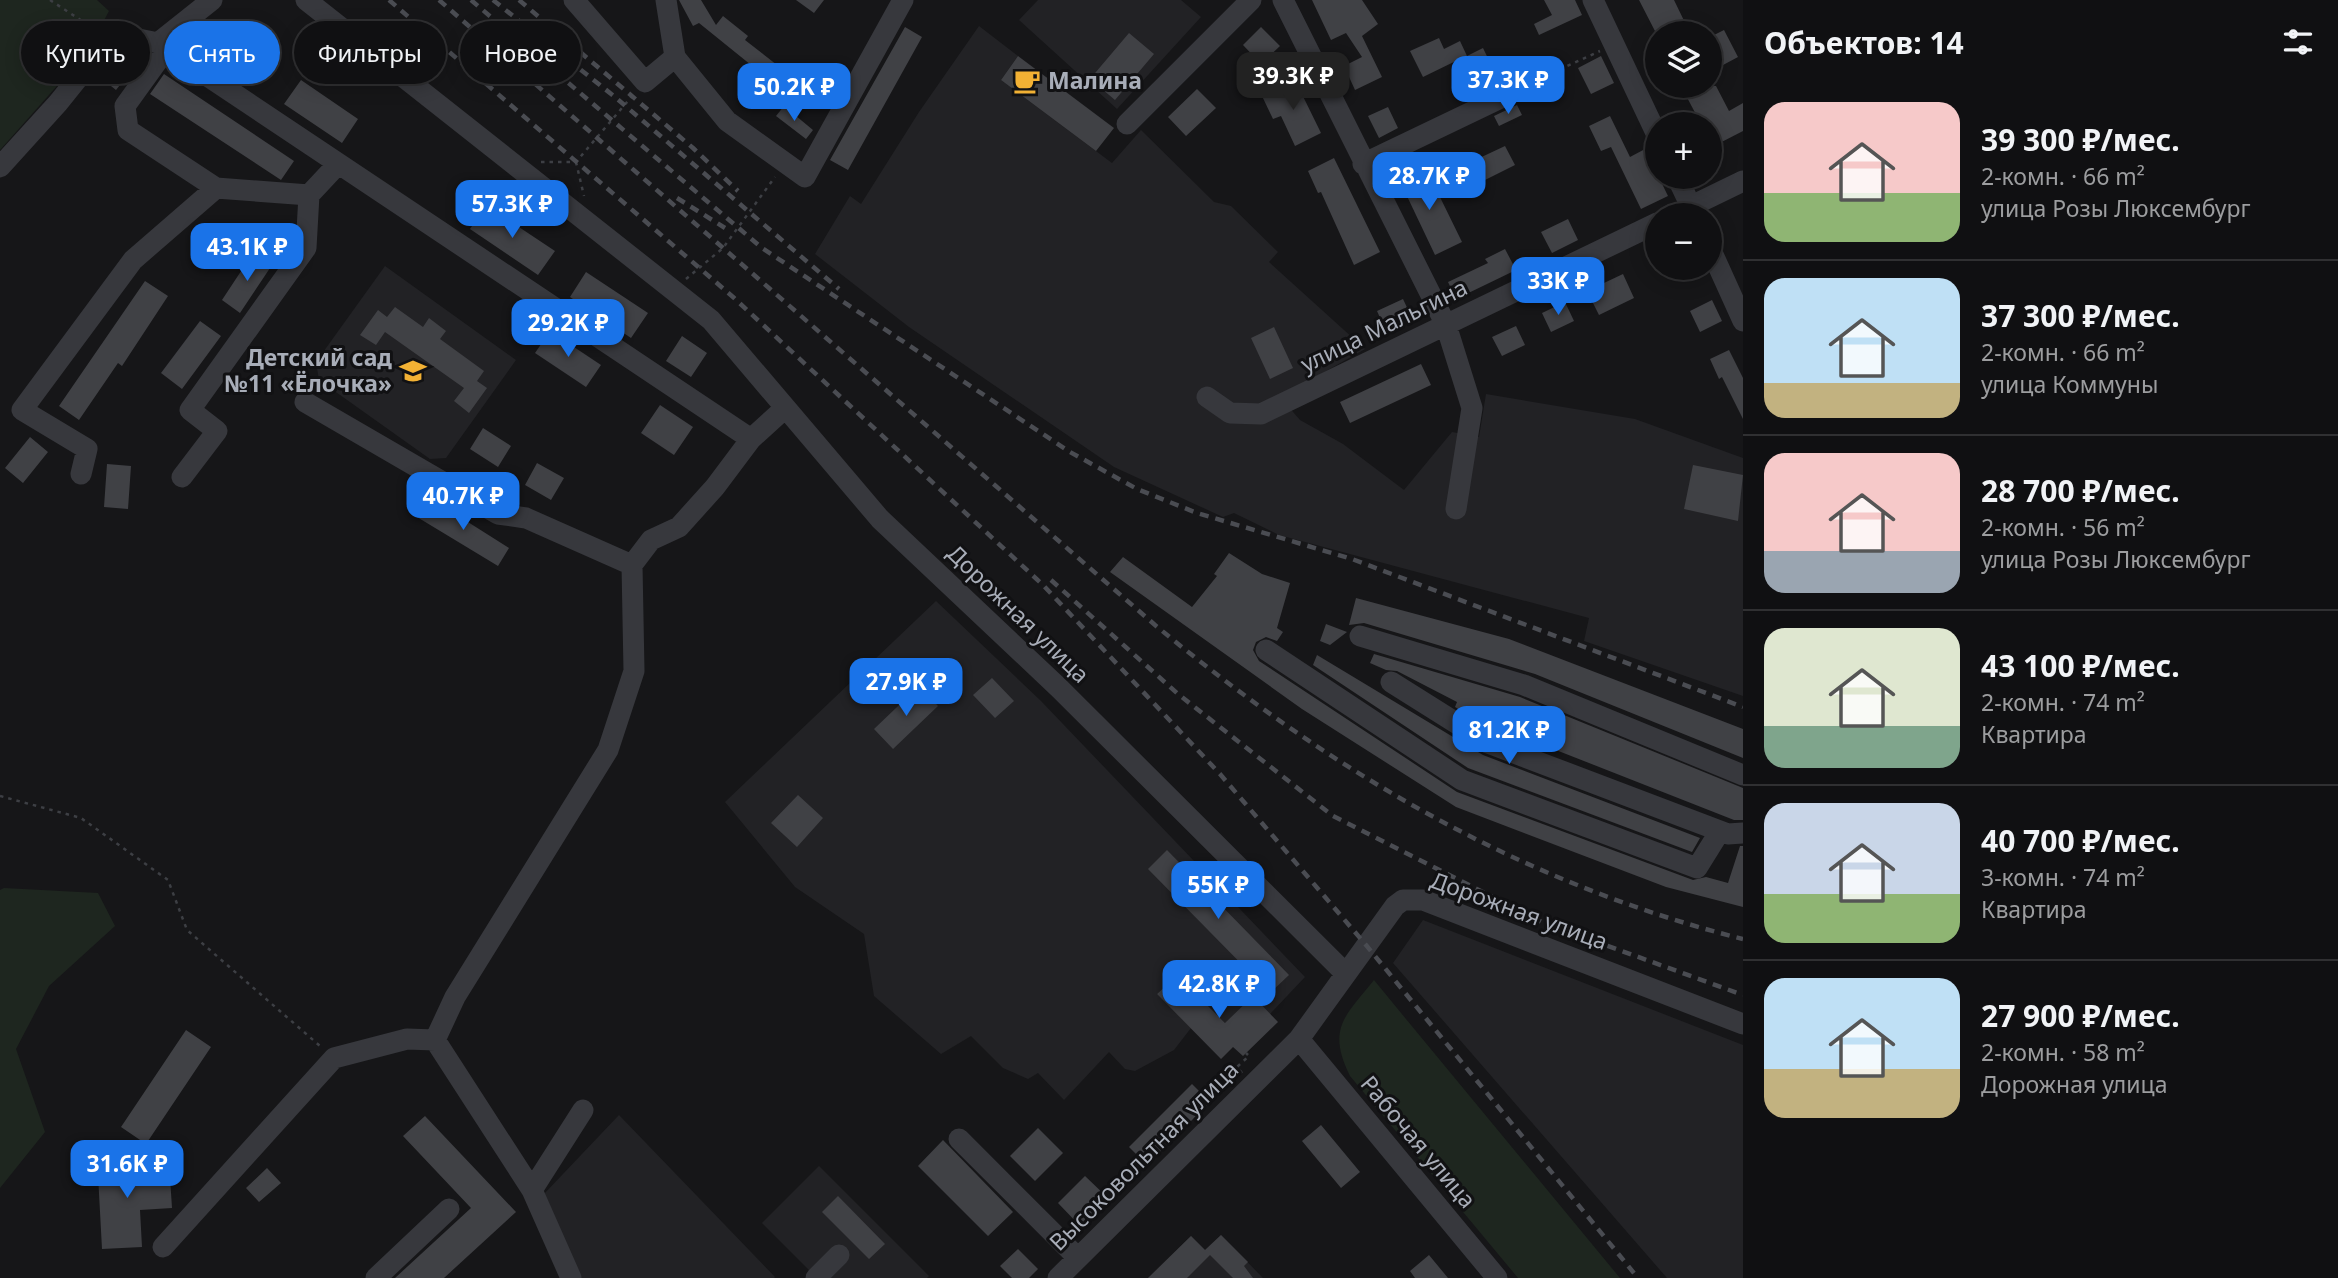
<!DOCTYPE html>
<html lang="ru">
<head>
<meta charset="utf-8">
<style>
  body { margin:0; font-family:"Noto Sans",sans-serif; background:#19191b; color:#f1f3f6; height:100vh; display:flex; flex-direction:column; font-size:26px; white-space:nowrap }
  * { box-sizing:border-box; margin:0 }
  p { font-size:23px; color:#9c9d9f }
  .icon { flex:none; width:38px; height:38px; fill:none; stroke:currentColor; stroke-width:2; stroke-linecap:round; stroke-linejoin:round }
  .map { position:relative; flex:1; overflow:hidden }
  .sheet { display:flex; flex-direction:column; background:#101012; width:595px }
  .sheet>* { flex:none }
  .guide { position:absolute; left:21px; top:21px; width:665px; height:63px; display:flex; gap:14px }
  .fabs { position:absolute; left:1645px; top:21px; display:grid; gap:14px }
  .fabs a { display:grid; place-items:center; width:77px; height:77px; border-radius:50%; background:#101012; box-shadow:0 4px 18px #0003,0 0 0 2px #303032; font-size:35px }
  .price { position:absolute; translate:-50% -60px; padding:0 16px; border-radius:14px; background:#1a73e8; color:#fff; font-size:23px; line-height:46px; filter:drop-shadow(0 2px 4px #0008) }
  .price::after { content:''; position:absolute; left:50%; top:42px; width:21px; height:16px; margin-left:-10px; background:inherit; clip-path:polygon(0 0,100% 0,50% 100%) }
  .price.selected { background:#222; color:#fff }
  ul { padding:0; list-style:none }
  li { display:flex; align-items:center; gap:21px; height:175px; padding:0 21px }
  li+li { border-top:2px solid #303032 }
  li span { display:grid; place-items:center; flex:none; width:196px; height:140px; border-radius:21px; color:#555 }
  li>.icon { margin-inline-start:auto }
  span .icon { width:84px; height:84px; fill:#fffc; stroke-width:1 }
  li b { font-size:30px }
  h2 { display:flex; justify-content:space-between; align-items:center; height:84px; padding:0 21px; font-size:30px }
  .chip { padding:0 24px; border-radius:32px; background:#101012; box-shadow:0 4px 18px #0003,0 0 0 2px #303032; font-size:24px; line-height:63px }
  .chip.selected { background:#1a73e8; color:#fff }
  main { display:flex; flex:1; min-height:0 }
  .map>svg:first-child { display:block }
</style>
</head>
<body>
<main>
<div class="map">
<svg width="1743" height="1278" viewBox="0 0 1743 1278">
  <rect width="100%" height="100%" fill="#161618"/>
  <path fill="#222225" d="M1038 0H1181L1201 17 1117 109 1019 20Z
    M979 26 1018 56 1001 80 1112 163 1141 130 1214 202 1231 206 1278 252 1269 262 1365 349 1280 397 1300 420 1343 444 1404 490 1452 432 1479 437 1486 394 1635 419 1743 458V696L1584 641 1589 618 1279 535 1234 513 1223 517 1114 467 909 327 815 254 850 196 861 204 919 112Z
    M385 266 516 360 446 458 430 459 319 380 316 362Z
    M936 601 1041 701 1305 977 1270 1014 1225 1023 1176 975 1157 994 1191 1028 1174 1050 1135 1071 1125 1069 1109 1052 1064 1100 1038 1073 1028 1079 1003 1068 971 1036 941 1054 874 996 864 934 795 887 725 802Z
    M1423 920 1743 1045V1278H1667L1393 963Z
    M619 1115 775 1277 774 1278H581L544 1194Z
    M819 1166 929 1276 927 1278H817L762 1223Z
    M1221 1235 1263 1278H1148L1191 1236 1205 1250Z"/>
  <path fill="#1e261f" d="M0 0H97L109 11 88 51 0 150Z
    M4 888 98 893 115 926 49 986 16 1049 45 1132 0 1188V890Z
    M1374 980 1406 1019 1620 1278H1518L1350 1076C1327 1029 1344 1017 1374 980Z"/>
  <path fill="#404145" d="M679 0H701L716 25 723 16 748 36 745 40 777 65 766 77 699 23 693 26Z
    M796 0H824L814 13Z
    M1312 0H1362L1378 24 1362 36 1382 77 1355 90 1344 66 1362 57 1346 33 1331 40Z
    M1544 0H1575L1582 15 1539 35 1534 24 1552 15Z
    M1639 0H1674L1690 33H1656Z
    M205 22 267 64 253 84 191 42Z
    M905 27 922 37 848 170 830 160Z
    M1261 27 1280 46 1261 64 1243 45Z
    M1724 30 1738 57 1710 72V37Z
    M1129 33 1154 54 1115 100 1090 79Z
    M1439 38 1444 49 1460 41 1467 56 1483 48 1498 79 1479 88 1464 57 1423 77 1410 51Z
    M124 51 138 62 116 90 101 78Z
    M1018 56 1114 128 1096 151 1001 80Z
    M1601 56 1614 83 1591 94 1578 68Z
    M164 74 294 161 281 180 150 94Z
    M301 80 358 119 342 143 284 104Z
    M1295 80 1321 133 1295 146 1281 116 1273 119 1262 96Z
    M1681 86H1716L1729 111 1743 103V131L1710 148V124H1701Z
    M1197 89 1216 108 1186 136 1168 117Z
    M1517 105 1522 115 1499 126 1494 116Z
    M784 106 813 130 806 139 776 116Z
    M1388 107 1398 128 1379 138 1368 116Z
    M1610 116 1630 157 1645 149 1668 196 1641 209 1611 147 1601 151 1589 126Z
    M1505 146 1515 165 1483 181 1473 161Z
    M1334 158 1380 252 1354 265 1321 192 1318 193 1308 171Z
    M1414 165 1430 197 1438 193 1462 242 1435 255 1396 173Z
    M486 205 555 251 538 275 470 229Z
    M1568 219 1578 240 1552 253 1541 232Z
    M1505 249 1516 270 1456 299 1448 282 1488 263 1485 259Z
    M253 253 272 265 240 313 222 300Z
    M586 272 648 313 631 338 570 297Z
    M1623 274 1634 298 1599 315 1587 291Z
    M145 281 168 296 122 366 118 363 79 420 59 406Z
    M1403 299 1412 318 1386 331 1377 311Z
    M1712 300 1722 321 1700 332 1690 311Z
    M1565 302 1574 321 1551 332 1542 313Z
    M395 307 423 327 429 318 446 331 440 339 484 371 477 381 487 388 469 413 454 401 464 388 385 332 376 345 360 335 378 310 387 317Z
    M200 321 221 336 182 389 161 373Z
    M1516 326 1525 345 1502 356 1492 337Z
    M1274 327 1293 368 1270 379 1251 338Z
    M550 331 601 365 586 387 535 353Z
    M682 336 707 353 691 377 666 361Z
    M1729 350 1743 378V419L1722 377 1719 379 1710 359Z
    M1421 364 1431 385 1350 423 1340 402Z
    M660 405 693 427 674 455 641 433Z
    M483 428 511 446 498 467 470 449Z
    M30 437 48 452 23 483 5 468Z
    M537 463 564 478 551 500 525 485Z
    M107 464 131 466 128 509 104 507Z
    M1693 465 1743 475 1738 521 1684 509Z
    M430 498 509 548 498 566 417 517Z
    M1229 553 1262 574 1290 583 1277 628 1283 632 1277 641 1266 637 1256 642 1253 650 1259 661 1457 792 1693 880 1706 877 1728 883 1740 846H1743V907L1666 887 1456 807 1302 709 1110 572 1123 557 1192 607 1217 576 1214 574Z
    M1356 598 1509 639 1743 729V758L1535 674 1364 623 1349 625Z
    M1326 624 1347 632 1330 645 1320 641Z
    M1374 654 1520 697 1743 788V820H1734L1472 717 1455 707 1457 702 1397 671 1386 670 1370 663Z
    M1317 655 1483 755 1700 838 1692 852 1468 768 1313 665Z
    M992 678 1014 701 995 718 973 695Z
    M919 686 938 706 893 749 874 729Z
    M798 795 823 818 797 847 771 823Z
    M1167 850 1289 975 1270 993 1148 869Z
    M1177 975 1225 1023 1253 996 1278 1022 1243 1056 1233 1047 1221 1059 1157 994Z
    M186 1030 211 1047 146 1144 121 1127Z
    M1192 1084 1210 1102 1147 1165 1129 1147Z
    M425 1116 516 1212 444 1278H395L471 1208 403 1136Z
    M1321 1125 1360 1172 1341 1188 1302 1141Z
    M1038 1128 1063 1153 1035 1181 1010 1156Z
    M943 1140 1013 1212 988 1236 918 1166Z
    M137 1154 139 1178 170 1177 172 1208 140 1210 142 1247 102 1249 97 1156Z
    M267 1168 281 1183 259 1202 246 1188Z
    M1085 1176 1109 1199 1081 1227 1058 1203Z
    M838 1196 885 1244 869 1259 822 1212Z
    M1221 1235 1248 1262 1244 1266 1253 1278H1233L1205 1250Z
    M1191 1236 1210 1255 1187 1278H1148Z
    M1018 1249 1038 1269 1029 1278H1012L1000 1266Z
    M1429 1255 1448 1278H1415L1410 1271Z"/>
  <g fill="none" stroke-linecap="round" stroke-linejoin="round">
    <path stroke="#3d3f44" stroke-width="2.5" stroke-dasharray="3.5 5" stroke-linecap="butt" d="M50 0 82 21 92 33
      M1552 73 1600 51
      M541 162H576L633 95
      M576 162 584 196
      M686 279 723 248 775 177
      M0 796 81 818 168 880 187 930 320 1046
      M1242 1073 1237 1067 1249 1056 1246 1053"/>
    <path stroke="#37383d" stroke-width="21" d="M212 0 158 43 751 439
      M306 0 711 320 880 519 1058 687 1345 973
      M574 0 645 82 675 57
      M666 0 675 57 727 121 805 177 903 0
      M1283 0 1446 325 1472 408 1456 509
      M1593 0 1657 135
      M166 49 125 106 128 130 216 188
      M1127 124 1251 0
      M1363 164 1536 81
      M0 167 58 103 103 47 124 36 158 43
      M1677 177 1695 215
      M1673 215 1743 181
      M1710 248 1743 321
      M1207 397 1230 413 1261 414 1657 223
      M305 402 498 514 526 518 632 565
      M81 474 87 449 22 410 133 260 216 188 309 195 338 164
      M182 477 217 431 190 410 306 248 309 195
      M1360 636 1524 685 1743 775
      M1266 650 1462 780 1697 868 1720 831
      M1391 682 1488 743 1728 834 1743 833
      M1299 1039 1497 1278
      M959 1139 1078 1258
      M532 1190 583 1110
      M163 1247 334 1058 407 1039 435 1040
      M376 1278 449 1209
      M571 1278 532 1190 435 1040 455 997 608 750 634 671 632 565 651 540 679 527 715 487 751 439 784 409
      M816 1278 839 1255
      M1058 1278 1299 1039 1395 906 1403 900H1423L1743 1024"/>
    <path stroke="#4a4c52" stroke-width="4.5" stroke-dasharray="9 7" stroke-linecap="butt" d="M389 0 733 297 1043 585 1220 774 1366 945 1638 1278
      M439 0 1155 625C1331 771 1520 883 1743 939
      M471 0 762 248 1070 452 1137 489 1197 513 1352 559 1743 707
      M493 0 615 97 839 289
      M519 0 693 148 738 191
      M677 198 725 228
      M1051 580 1178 694 1333 816 1542 922 1743 995"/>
  </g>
  <defs>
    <g id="cafe-bare" transform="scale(2.1)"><path d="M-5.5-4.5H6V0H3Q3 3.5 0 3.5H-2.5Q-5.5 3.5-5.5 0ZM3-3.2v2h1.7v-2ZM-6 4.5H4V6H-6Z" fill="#f2b134" stroke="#111113" stroke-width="2.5" paint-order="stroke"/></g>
    <g id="school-bare" transform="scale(2.1)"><path d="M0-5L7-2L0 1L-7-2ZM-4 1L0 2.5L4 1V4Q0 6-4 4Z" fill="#f2b134" stroke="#111113" stroke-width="2.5" paint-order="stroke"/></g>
  </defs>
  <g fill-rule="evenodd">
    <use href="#cafe-bare" x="1027" y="81"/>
    <use href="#school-bare" x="413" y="371"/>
  </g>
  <g text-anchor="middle" stroke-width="6" stroke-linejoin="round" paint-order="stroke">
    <g font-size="23" font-weight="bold" fill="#a8adb8" stroke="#111113" text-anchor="start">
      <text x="1048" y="89">Малина</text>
      <text x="392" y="366" text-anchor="end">Детский сад<tspan x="392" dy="26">№11 «Ёлочка»</tspan></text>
    </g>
    <g font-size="23" fill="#a8adb8" stroke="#111113">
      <text transform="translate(1384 326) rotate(-26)" y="8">улица Мальгина</text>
      <text transform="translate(1018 614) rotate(44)" y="8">Дорожная улица</text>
      <text transform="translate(1519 911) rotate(20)" y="8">Дорожная улица</text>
      <text transform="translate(1418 1142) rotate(50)" y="8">Рабочая улица</text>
      <text transform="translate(1144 1156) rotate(-45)" y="8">Высоковольтная улица</text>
    </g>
  </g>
</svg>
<div class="fabs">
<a><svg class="icon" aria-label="layers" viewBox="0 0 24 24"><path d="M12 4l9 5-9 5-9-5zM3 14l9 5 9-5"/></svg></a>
<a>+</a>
<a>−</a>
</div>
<b class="price selected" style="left:1293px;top:112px">39.3K ₽</b>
<b class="price" style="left:1508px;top:116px">37.3K ₽</b>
<b class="price" style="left:794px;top:123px">50.2K ₽</b>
<b class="price" style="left:1429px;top:212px">28.7K ₽</b>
<b class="price" style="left:512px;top:240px">57.3K ₽</b>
<b class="price" style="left:247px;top:283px">43.1K ₽</b>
<b class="price" style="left:1558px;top:317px">33K ₽</b>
<b class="price" style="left:568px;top:359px">29.2K ₽</b>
<b class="price" style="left:463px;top:532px">40.7K ₽</b>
<b class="price" style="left:906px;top:718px">27.9K ₽</b>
<b class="price" style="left:1509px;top:766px">81.2K ₽</b>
<b class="price" style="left:1218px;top:921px">55K ₽</b>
<b class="price" style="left:1219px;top:1020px">42.8K ₽</b>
<b class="price" style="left:127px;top:1200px">31.6K ₽</b>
<div class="guide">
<a class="chip">Купить</a>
<a class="chip selected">Снять</a>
<a class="chip">Фильтры</a>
<a class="chip">Новое</a>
</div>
</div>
<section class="sheet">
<h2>Объектов: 14<svg class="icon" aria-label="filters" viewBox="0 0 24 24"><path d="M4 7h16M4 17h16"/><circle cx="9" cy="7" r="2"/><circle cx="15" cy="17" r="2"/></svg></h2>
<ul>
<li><span style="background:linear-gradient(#f6c9c9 65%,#8fb573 0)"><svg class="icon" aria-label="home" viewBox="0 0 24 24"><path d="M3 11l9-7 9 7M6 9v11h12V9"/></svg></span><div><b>39 300 ₽/мес.</b><p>2-комн. · 66 m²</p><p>улица Розы Люксембург</p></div></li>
<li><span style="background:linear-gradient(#bfe0f5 75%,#c2b280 0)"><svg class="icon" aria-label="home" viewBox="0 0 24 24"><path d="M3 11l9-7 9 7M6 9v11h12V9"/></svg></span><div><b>37 300 ₽/мес.</b><p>2-комн. · 66 m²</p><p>улица Коммуны</p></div></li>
<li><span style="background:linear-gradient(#f6c9c9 70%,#9aa5b1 0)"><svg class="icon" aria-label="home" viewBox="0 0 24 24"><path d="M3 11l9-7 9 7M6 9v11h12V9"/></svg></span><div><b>28 700 ₽/мес.</b><p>2-комн. · 56 m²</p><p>улица Розы Люксембург</p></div></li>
<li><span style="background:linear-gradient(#dfe7d0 70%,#7fa58c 0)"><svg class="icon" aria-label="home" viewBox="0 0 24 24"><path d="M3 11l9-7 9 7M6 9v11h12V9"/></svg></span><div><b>43 100 ₽/мес.</b><p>2-комн. · 74 m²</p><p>Квартира</p></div></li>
<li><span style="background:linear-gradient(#c9d6e8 65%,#8fb573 0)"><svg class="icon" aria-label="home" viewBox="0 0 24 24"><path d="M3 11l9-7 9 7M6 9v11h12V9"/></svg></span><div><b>40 700 ₽/мес.</b><p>3-комн. · 74 m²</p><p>Квартира</p></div></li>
<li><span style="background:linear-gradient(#bfe0f5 65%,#c2b280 0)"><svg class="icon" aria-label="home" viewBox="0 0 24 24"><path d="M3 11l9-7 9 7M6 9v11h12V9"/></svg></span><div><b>27 900 ₽/мес.</b><p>2-комн. · 58 m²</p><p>Дорожная улица</p></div></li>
</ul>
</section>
</main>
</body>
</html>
